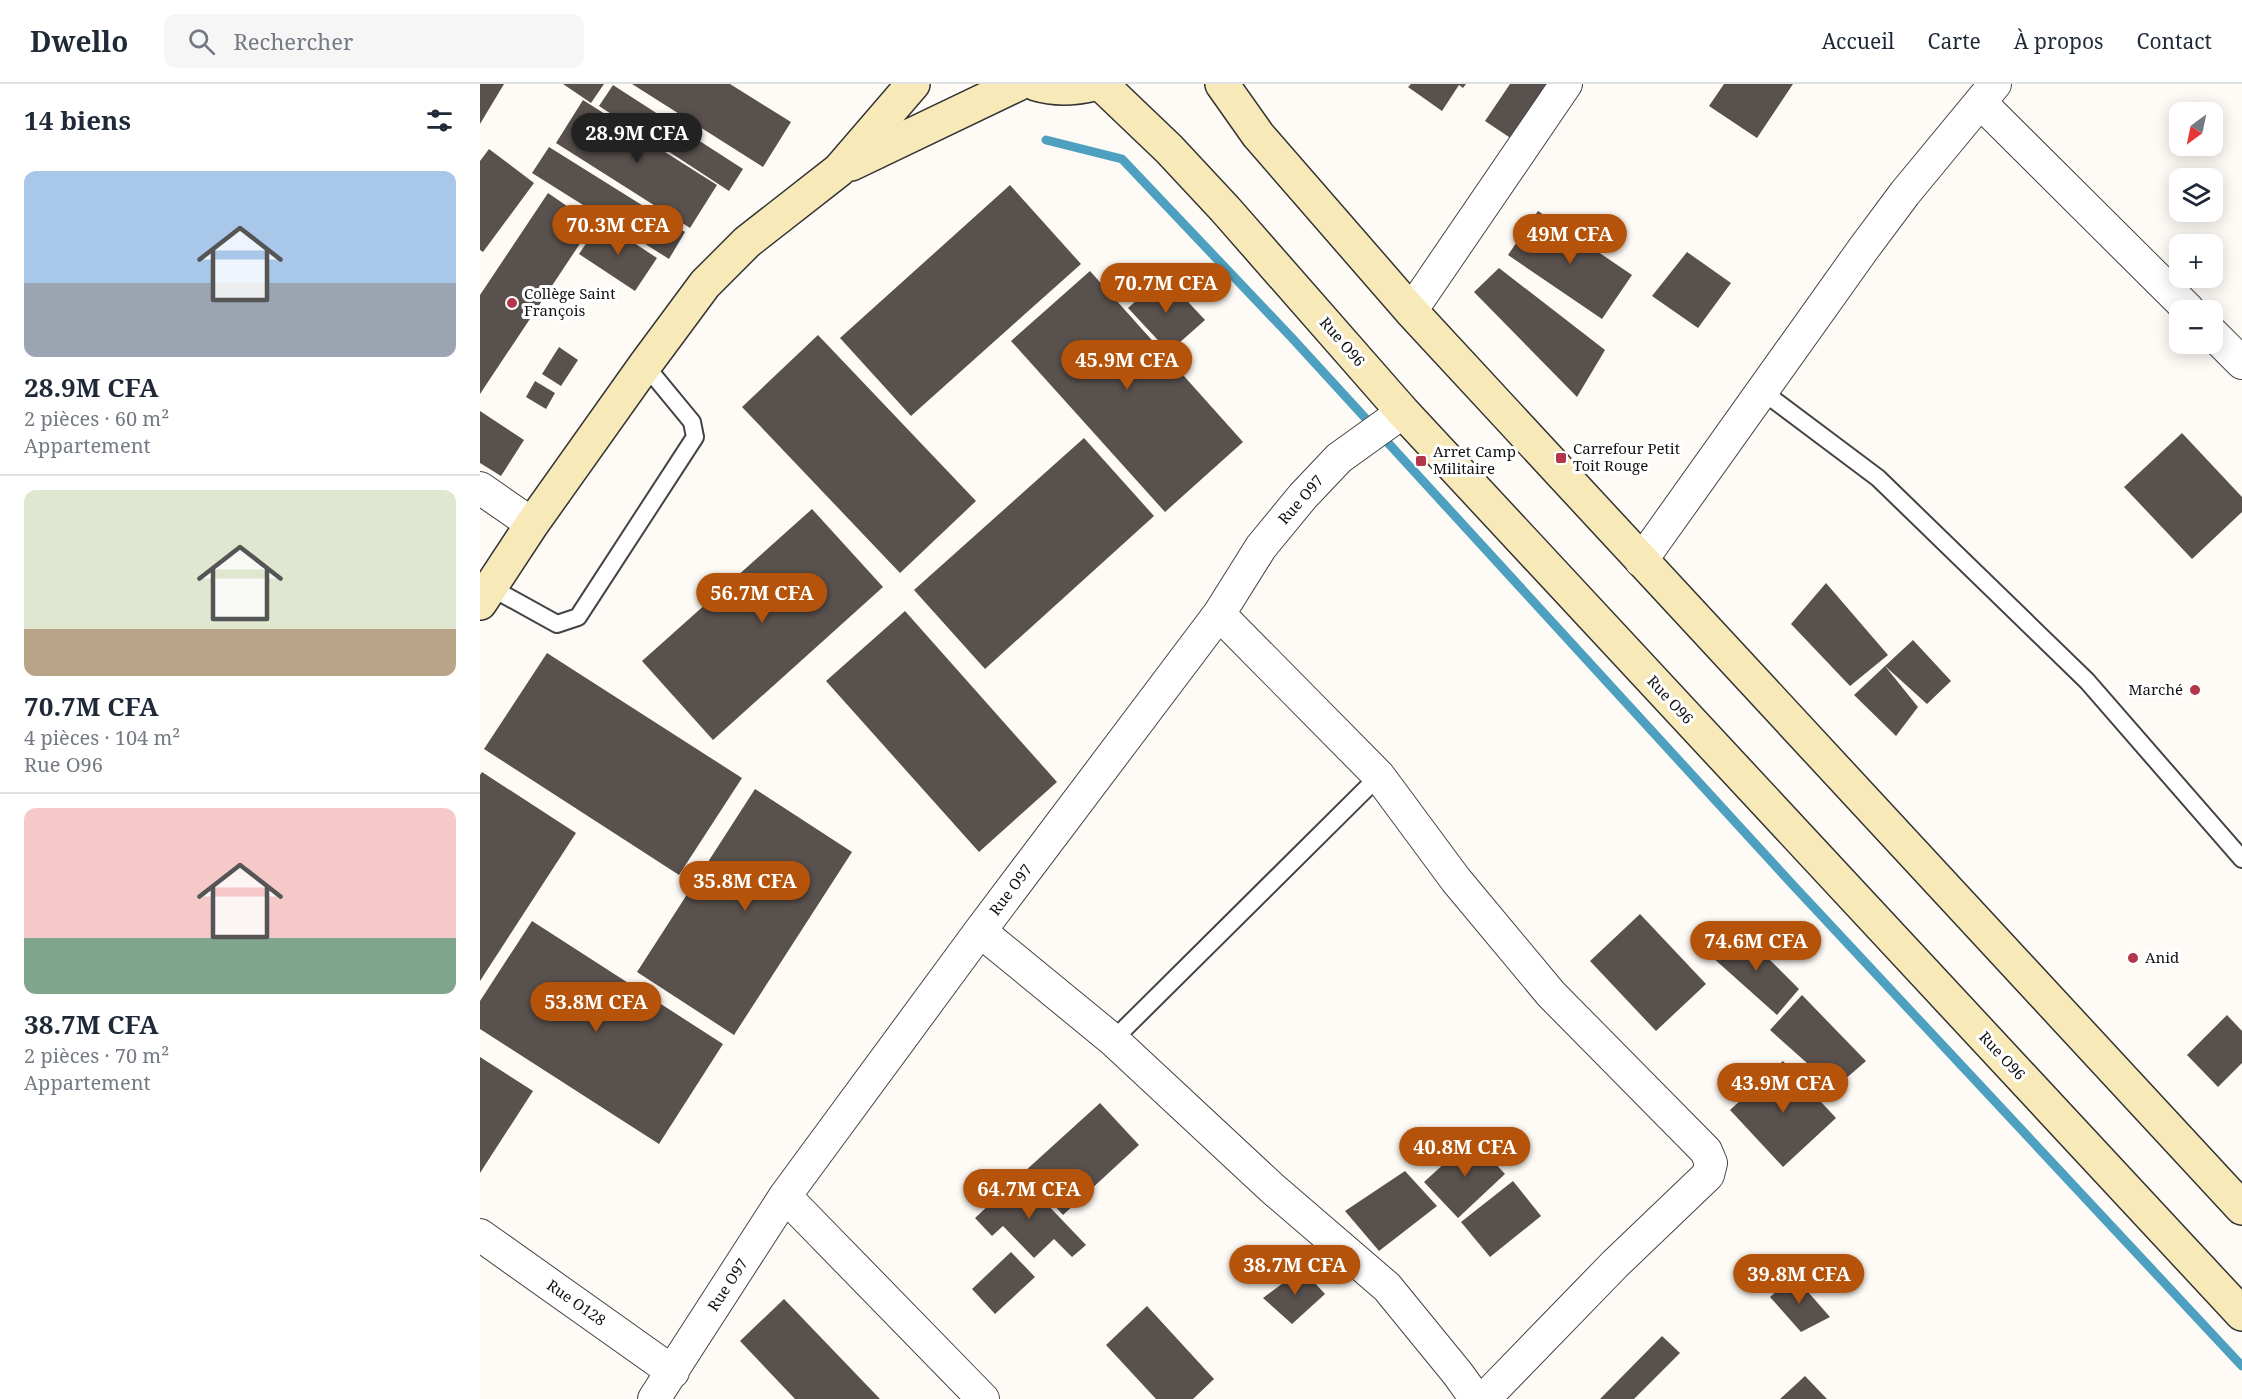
<!DOCTYPE html>
<html lang="fr">
<head>
<meta charset="utf-8">
<style>
  body { margin:0; font-family:"Noto Serif",serif; background:#f6f6f7; color:#1f2937; height:100vh; display:flex; flex-direction:column; font-size:22px; white-space:nowrap }
  * { box-sizing:border-box; margin:0 }
  p { font-size:20px; color:#747a83 }
  .icon { flex:none; width:33px; height:33px; fill:none; stroke:currentColor; stroke-width:2; stroke-linecap:round; stroke-linejoin:round }
  .map { position:relative; flex:1; overflow:hidden }
  .side { display:flex; flex-direction:column; background:#fff; width:480px }
  .side>* { flex:none }
  .needle { width:39px; rotate:213deg }
  .buttons { position:absolute; left:1689px; top:18px; display:grid; gap:12px }
  .buttons a { display:grid; place-items:center; width:54px; height:54px; border-radius:12px; background:#fff; box-shadow:0 3px 15px #0003; font-size:30px }
  .price { position:absolute; translate:-50% -51px; padding:0 14px; border-radius:21px; background:#b45309; color:#fff; font-size:20px; line-height:39px; filter:drop-shadow(0 2px 3px #0008) }
  .price::after { content:''; position:absolute; left:50%; top:36px; width:18px; height:14px; margin-left:-9px; background:inherit; clip-path:polygon(0 0,100% 0,50% 100%) }
  .price.current { background:#222; color:#fff }
  ul { padding:0; list-style:none }
  li { display:grid; align-content:center; gap:12px; height:318px; padding:0 24px }
  li+li { border-top:2px solid #e0e1e3 }
  li span { display:grid; place-items:center; height:186px; border-radius:12px; color:#555 }
  li>.icon { margin-inline-start:auto }
  span .icon { width:108px; height:108px; fill:#fffc; stroke-width:1 }
  li b { font-size:26px }
  h2 { display:flex; justify-content:space-between; align-items:center; height:72px; padding:0 24px; font-size:26px }
  header { display:flex; align-items:center; gap:36px; box-sizing:border-box; height:84px; padding:0 30px; background:#fff; border-bottom:2px solid #e0e1e3 }
  header strong { font-size:28px }
  nav { display:flex; gap:33px; margin-inline-start:auto; font-size:21px }
  .search { width:420px; height:54px; background:#f6f6f7; display:flex; align-items:center; gap:15px; box-sizing:border-box; padding:0 21px; border-radius:12px; color:#747a83; font-size:22px }
  main { display:flex; flex:1; min-height:0 }
  .map>svg:first-child { display:block }
</style>
</head>
<body>
<header>
<strong>Dwello</strong>
<div class="search"><svg class="icon" aria-label="search" viewBox="0 0 24 24"><circle cx="10" cy="10" r="6"/><path d="M15 15l6 6"/></svg>Rechercher</div>
<nav><a>Accueil</a><a>Carte</a><a>À propos</a><a>Contact</a></nav>
</header>
<main>
<section class="side">
<h2>14 biens<svg class="icon" aria-label="filters" viewBox="0 0 24 24"><path d="M4 7h16M4 17h16"/><circle cx="9" cy="7" r="2"/><circle cx="15" cy="17" r="2"/></svg></h2>
<ul>
<li><span style="background:linear-gradient(#a9c7e8 60%,#9aa5b1 0)"><svg class="icon" aria-label="home" viewBox="0 0 24 24"><path d="M3 11l9-7 9 7M6 9v11h12V9"/></svg></span><div><b>28.9M CFA</b><p>2 pièces · 60 m²</p><p>Appartement</p></div></li>
<li><span style="background:linear-gradient(#dfe7d0 75%,#b9a48a 0)"><svg class="icon" aria-label="home" viewBox="0 0 24 24"><path d="M3 11l9-7 9 7M6 9v11h12V9"/></svg></span><div><b>70.7M CFA</b><p>4 pièces · 104 m²</p><p>Rue O96</p></div></li>
<li><span style="background:linear-gradient(#f6c9c9 70%,#7fa58c 0)"><svg class="icon" aria-label="home" viewBox="0 0 24 24"><path d="M3 11l9-7 9 7M6 9v11h12V9"/></svg></span><div><b>38.7M CFA</b><p>2 pièces · 70 m²</p><p>Appartement</p></div></li>
</ul>
</section>
<div class="map">
<svg width="1762" height="1315" viewBox="0 0 1762 1315">
  <rect width="100%" height="100%" fill="#fefbf6"/>
  <g fill="none" stroke-linecap="round" stroke-linejoin="round">
    <path stroke="#4da0c0" stroke-width="9" d="M566 56 642 75 812 254 1312 800 1762 1282"/>
  </g>
  <path fill="#59514e" d="M0 0H24L0 40Z
    M83 0H124L111 19Z
    M152 0H250L311 38 283 83Z
    M931 0H986L983 4 979 1 962 27 928 3Z
    M1030 0H1077L1038 59 1005 37Z
    M1244 0H1313L1277 54 1229 22Z
    M133 1 263 85 249 107 119 22Z
    M103 16 237 101 210 144 76 59Z
    M69 63 205 148 189 175 52 89Z
    M9 65 54 99 3 168 0 166V77Z
    M530 101 601 180 431 332 360 254Z
    M68 109 113 140 0 310V211Z
    M1058 127 1152 191 1122 235 1028 171Z
    M121 137 177 174 155 207 99 170Z
    M1207 168 1251 199 1218 244 1172 212Z
    M1019 184 1125 266 1097 313 994 208Z
    M610 187 763 358 685 428 531 257Z
    M684 192 725 236 689 268 648 224Z
    M338 251 496 417 420 489 262 323Z
    M79 263 98 276 81 302 62 290Z
    M55 297 75 309 66 325 46 313Z
    M0 327 44 356 21 392 0 379Z
    M1702 349 1762 413V428L1712 475 1644 403Z
    M604 354 674 432 505 585 434 506Z
    M332 425 403 503 233 656 162 577Z
    M1346 499 1408 571 1370 602 1311 540Z
    M425 527 577 698 499 768 346 597Z
    M1433 556 1471 597 1447 620 1405 582Z
    M67 569 262 694 199 791 4 665Z
    M1405 582 1438 623 1416 652 1374 611Z
    M2 688 96 749 0 897V691Z
    M275 705 372 768 254 951 157 888Z
    M1160 830 1226 900 1176 947 1110 877Z
    M52 837 243 960 179 1060 0 945V917Z
    M1261 847 1319 905 1297 931 1232 873Z
    M1322 911 1386 977 1355 1004 1290 946Z
    M1747 931 1762 947V979L1738 1003 1707 971Z
    M0 973 53 1007 0 1089Z
    M1303 977 1356 1034 1303 1083 1250 1026Z
    M620 1019 659 1061 583 1131 544 1088Z
    M992 1054 1025 1090 978 1134 944 1098Z
    M925 1087 957 1122 899 1167 865 1127Z
    M540 1092 606 1161 592 1173 574 1155 554 1174 523 1142 512 1152 495 1134Z
    M1033 1097 1061 1132 1010 1173 981 1138Z
    M531 1168 555 1193 515 1230 492 1205Z
    M822 1185 845 1210 812 1240 783 1214Z
    M1314 1192 1350 1233 1321 1248 1290 1213Z
    M304 1215 400 1315H315L260 1257Z
    M667 1222 734 1295 713 1315H676L626 1261Z
    M1182 1252 1200 1269 1154 1315H1120Z
    M1325 1292 1347 1315H1300Z"/>
  <g fill="none" stroke-linecap="round" stroke-linejoin="round">
    <g stroke="#444" stroke-width="20">
      <path id="lane" d="M1282 307 1398 394 1607 597 1762 775
        M10 503 77 540 98 533 215 353 212 338 165 281
        M633 956 899 692"/>
    </g>
    <g stroke="#444" stroke-width="34">
      <path id="street" d="M1501 19 1709 226
        M931 227 1086 0
        M1732 249 1762 279
        M0 404 52 440
        M1161 477 1384 164 1425 109 1515 0
        M739 530 899 692 976 796 1071 910 1226 1067 1231 1079 1228 1091 1135 1180 1004 1315
        M500 847 633 956 793 1105 907 1203 978 1290 996 1315
        M305 1112 503 1315
        M0 1151 193 1288
        M174 1315 305 1112 500 847 739 530 781 463 823 412 859 374 923 328"/>
    </g>
    <g stroke="#333" stroke-width="36">
      <path id="secondary" d="M556 0C576 6 594 5 614 0
        M621 0 689 65 745 125 923 328 1762 1230
        M742 0 778 51 931 227 1762 1124
        M371 80 538 0
        M0 519 52 440 165 281 225 200 267 158 359 86 433 0"/>
    </g>
    <use href="#lane" stroke="#fff" stroke-width="16"/>
    <use href="#street" stroke="#fff" stroke-width="32"/>
    <use href="#secondary" stroke="#f7e9b8" stroke-width="33"/>
  </g>
  <g fill="#b4364a" stroke="#fff" stroke-width="2">
    <circle cx="32" cy="219" r="6"/>
    <rect x="1075" y="368" width="12" height="12" rx="3"/>
    <rect x="935" y="371" width="12" height="12" rx="3"/>
    <circle cx="1715" cy="606" r="6"/>
    <circle cx="1653" cy="874" r="6"/>
  </g>
  <g text-anchor="middle" stroke-width="6" stroke-linejoin="round" paint-order="stroke">
    <g font-size="15" fill="#111" stroke="#fff" text-anchor="start">
      <text x="44" y="215">Collège Saint<tspan x="44" dy="17">François</tspan></text>
      <text x="1093" y="370">Carrefour Petit<tspan x="1093" dy="17">Toit Rouge</tspan></text>
      <text x="953" y="373">Arret Camp<tspan x="953" dy="17">Militaire</tspan></text>
      <text x="1703" y="611" text-anchor="end">Marché</text>
      <text x="1665" y="879">Anid</text>
    </g>
    <g font-size="15" fill="#111" stroke="#fff">
      <text transform="translate(862 258) rotate(49)" y="5">Rue O96</text>
      <text transform="translate(821 416) rotate(-49)" y="5">Rue O97</text>
      <text transform="translate(1190 616) rotate(47)" y="5">Rue O96</text>
      <text transform="translate(531 806) rotate(-53)" y="5">Rue O97</text>
      <text transform="translate(1522 972) rotate(47)" y="5">Rue O96</text>
      <text transform="translate(248 1201) rotate(-57)" y="5">Rue O97</text>
      <text transform="translate(96 1219) rotate(35)" y="5">Rue O128</text>
    </g>
  </g>
</svg>
<div class="buttons">
<a><svg class="needle" viewBox="-14 -14 28 28"><path d="M0-13l5 13h-10z" fill="#e53935"/><path d="M0 13l5-13h-10z" fill="#747a83"/></svg></a>
<a><svg class="icon" aria-label="layers" viewBox="0 0 24 24"><path d="M12 4l9 5-9 5-9-5zM3 14l9 5 9-5"/></svg></a>
<a>+</a>
<a>−</a>
</div>
<b class="price current" style="left:157px;top:80px">28.9M CFA</b>
<b class="price" style="left:138px;top:172px">70.3M CFA</b>
<b class="price" style="left:1090px;top:181px">49M CFA</b>
<b class="price" style="left:686px;top:230px">70.7M CFA</b>
<b class="price" style="left:647px;top:307px">45.9M CFA</b>
<b class="price" style="left:282px;top:540px">56.7M CFA</b>
<b class="price" style="left:265px;top:828px">35.8M CFA</b>
<b class="price" style="left:1276px;top:888px">74.6M CFA</b>
<b class="price" style="left:116px;top:949px">53.8M CFA</b>
<b class="price" style="left:1303px;top:1030px">43.9M CFA</b>
<b class="price" style="left:985px;top:1094px">40.8M CFA</b>
<b class="price" style="left:549px;top:1136px">64.7M CFA</b>
<b class="price" style="left:815px;top:1212px">38.7M CFA</b>
<b class="price" style="left:1319px;top:1221px">39.8M CFA</b>
</div>
</main>
</body>
</html>
